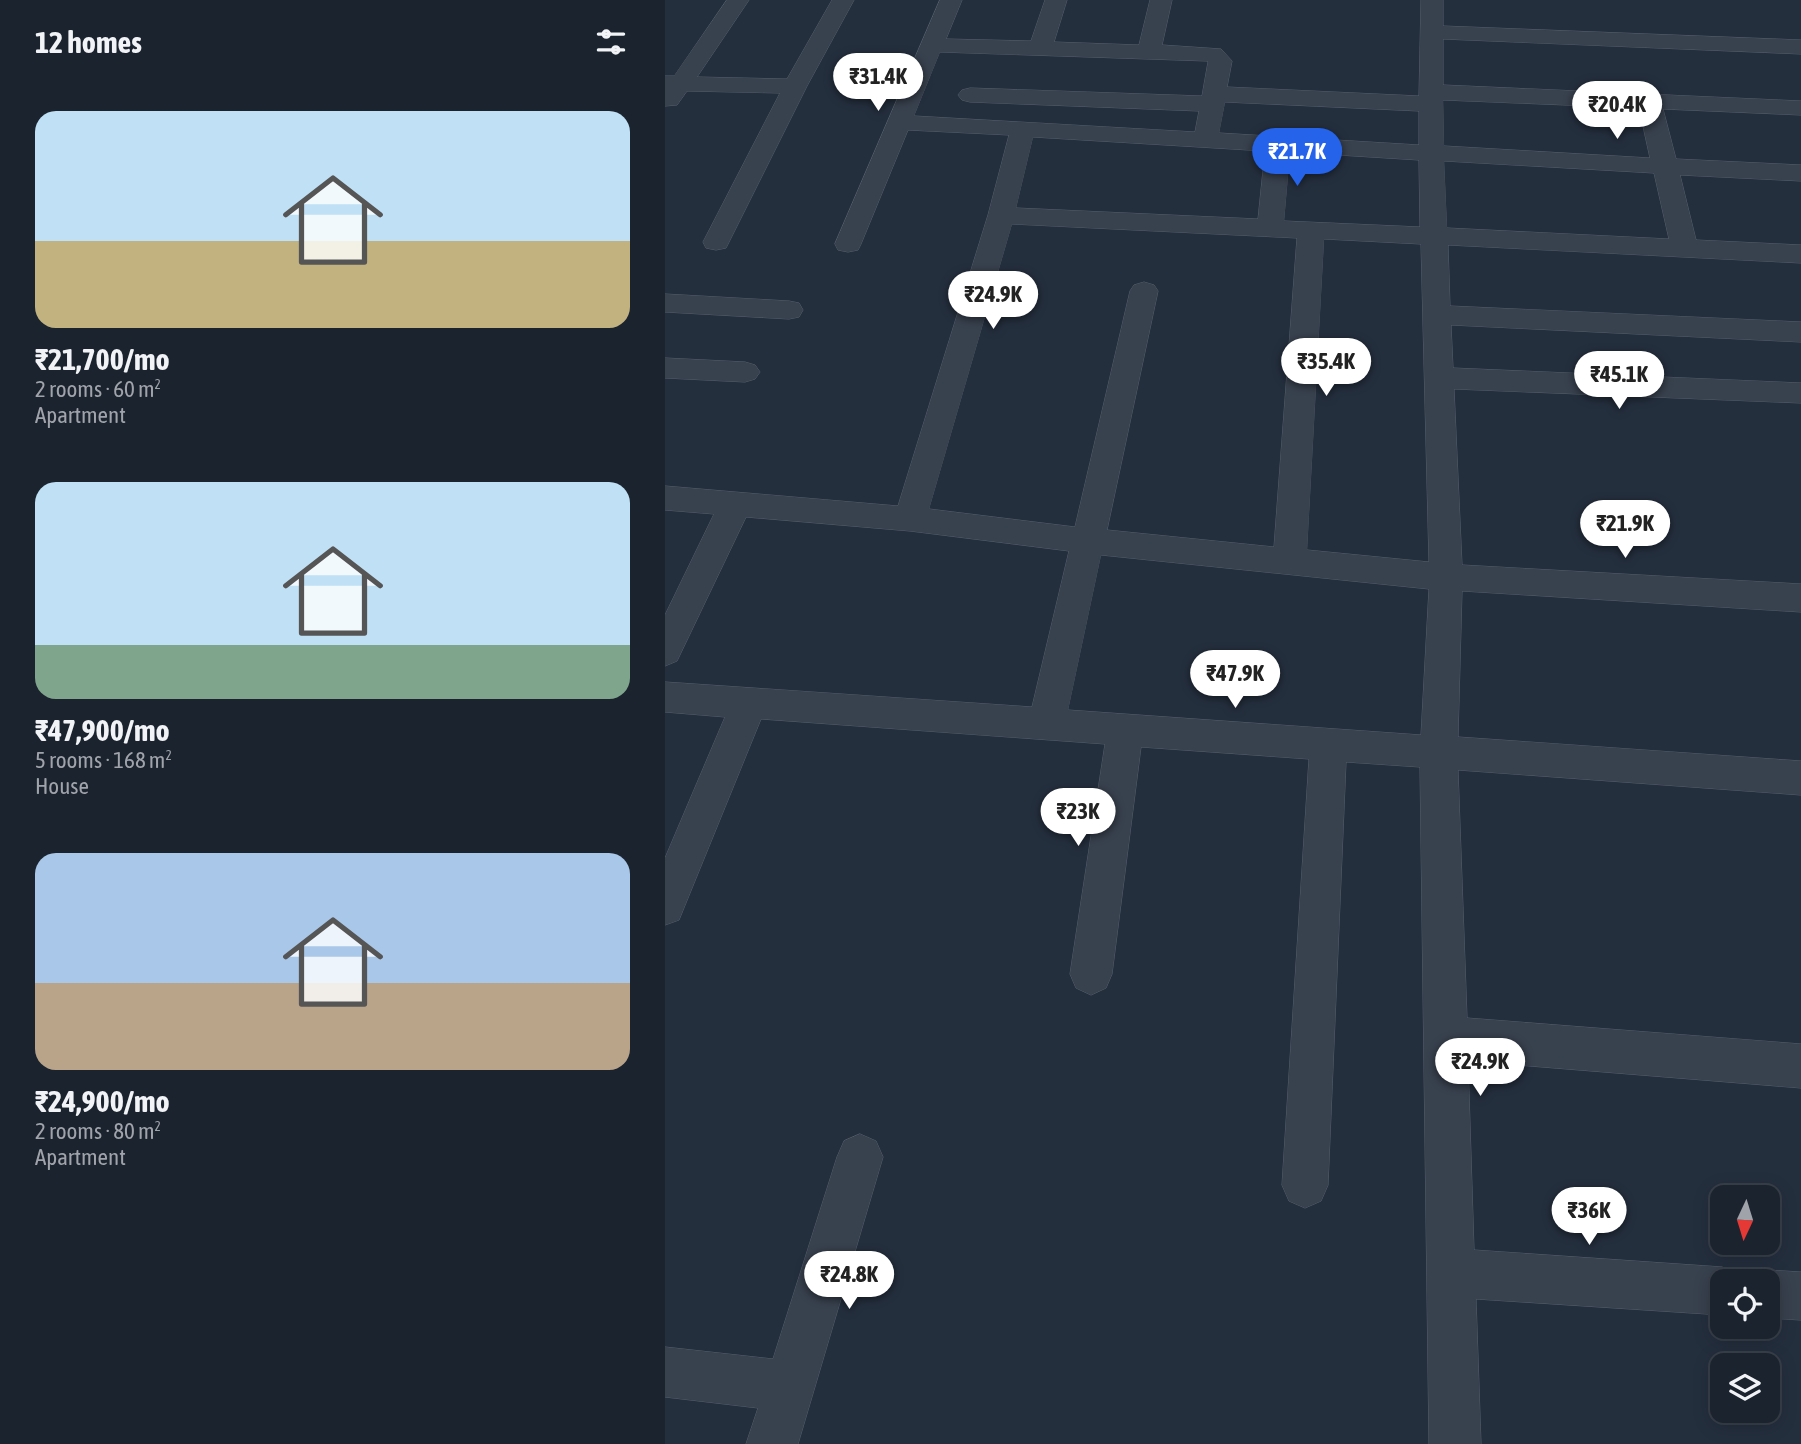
<!DOCTYPE html>
<html lang="en">
<head>
<meta charset="utf-8">
<style>
  body { margin:0; font-family:"Asap Condensed",sans-serif; background:#282f3a; color:#f1f3f6; height:100vh; display:flex; flex-direction:column; font-size:26px; white-space:nowrap }
  * { box-sizing:border-box; margin:0 }
  p { font-size:23px; color:#a0a4aa }
  .icon { flex:none; width:38px; height:38px; fill:none; stroke:currentColor; stroke-width:2; stroke-linecap:round; stroke-linejoin:round }
  .map { position:relative; flex:1; overflow:hidden }
  .panel { display:flex; flex-direction:column; background:#1b232e; width:665px }
  .panel>* { flex:none }
  .needle { width:46px; rotate:184deg }
  .tools { position:absolute; left:1045px; top:1185px; display:grid; gap:14px }
  .tools a { display:grid; place-items:center; width:70px; height:70px; border-radius:14px; background:#1b232e; box-shadow:0 4px 18px #0003,0 0 0 2px #39404a; font-size:35px }
  .price { position:absolute; translate:-50% -60px; padding:0 16px; border-radius:24px; background:#fff; color:#222; font-size:23px; line-height:46px; filter:drop-shadow(0 2px 4px #0008) }
  .price::after { content:''; position:absolute; left:50%; top:42px; width:21px; height:16px; margin-left:-10px; background:inherit; clip-path:polygon(0 0,100% 0,50% 100%) }
  .price.on { background:#2563eb; color:#fff }
  ul { padding:0; list-style:none }
  li { display:grid; align-content:center; gap:14px; height:371px; padding:0 35px }
  li span { display:grid; place-items:center; height:217px; border-radius:21px; color:#555 }
  li>.icon { margin-inline-start:auto }
  span .icon { width:126px; height:126px; fill:#fffc; stroke-width:1 }
  li b { font-size:30px }
  h2 { display:flex; justify-content:space-between; align-items:center; height:84px; padding:0 35px; font-size:30px }
  main { display:flex; flex:1; min-height:0 }
  .map>svg:first-child { display:block }
</style>
</head>
<body>
<main>
<section class="panel">
<h2>12 homes<svg class="icon" aria-label="filters" viewBox="0 0 24 24"><path d="M4 7h16M4 17h16"/><circle cx="9" cy="7" r="2"/><circle cx="15" cy="17" r="2"/></svg></h2>
<ul>
<li><span style="background:linear-gradient(#bfe0f5 60%,#c2b280 0)"><svg class="icon" aria-label="home" viewBox="0 0 24 24"><path d="M3 11l9-7 9 7M6 9v11h12V9"/></svg></span><div><b>₹21,700/mo</b><p>2 rooms · 60 m²</p><p>Apartment</p></div></li>
<li><span style="background:linear-gradient(#bfe0f5 75%,#7fa58c 0)"><svg class="icon" aria-label="home" viewBox="0 0 24 24"><path d="M3 11l9-7 9 7M6 9v11h12V9"/></svg></span><div><b>₹47,900/mo</b><p>5 rooms · 168 m²</p><p>House</p></div></li>
<li><span style="background:linear-gradient(#a9c7e8 60%,#b9a48a 0)"><svg class="icon" aria-label="home" viewBox="0 0 24 24"><path d="M3 11l9-7 9 7M6 9v11h12V9"/></svg></span><div><b>₹24,900/mo</b><p>2 rooms · 80 m²</p><p>Apartment</p></div></li>
</ul>
</section>
<div class="map">
<svg width="1136" height="1444" viewBox="0 0 1136 1444">
  <rect width="100%" height="100%" fill="#242f3e"/>
  <g fill="none" stroke-linecap="round" stroke-linejoin="round">
    <g stroke="#565f6c" stroke-width="1">
      <path id="minor" d="M62 0H84L32 77 122 79 167 0H189L142 86 61 248 51 250 41 248 38 242 115 93 22 91 12 105 0 106V76H9Z
        M275 0H297L281 39 366 41 380 0H402L389 42 474 45 485 0H507L497 45 556 49 567 61 562 87 754 96 756 0H778V26L1136 40V54L778 39V85L1136 101V115L998 109 1011 159 1136 165V181L1015 175 1031 240 1136 245V263L783 245 785 306 1136 322V342L786 325 788 368 1136 383V403L789 389 797 565 1136 584V612L797 591 793 737 1136 761V795L793 770 802 1018 1136 1044V1088L803 1061 809 1250 1057 1267 1074 1274 1077 1281H1057V1315L811 1299 816 1444H764L755 767 681 762 663 1185 656 1201 640 1208 624 1201 617 1185 644 759 476 747 447 974 441 988 426 995 411 988 405 974 440 744 96 719 14 920 0 925V858L60 717 0 712V682L367 707 404 551 245 531 81 517 12 661 0 666V615L49 514 0 510V486L233 506 323 215 344 135 243 130 196 244 193 250 183 252 173 250 170 244ZM275 52 542 61 543 62 537 96 305 88 297 90 293 95 297 100 305 102 534 111 530 132 249 116ZM778 100 974 108 985 158 779 146ZM560 102 754 111V145L554 133ZM368 137 600 151 593 219 351 208ZM625 152 754 160 755 227 619 221ZM779 161 989 173 1004 239 782 228ZM347 224 632 238 609 547 442 530 493 291 489 285 479 282 469 285 465 291 410 527 264 509ZM659 239 756 244 764 562 642 550ZM436 555 764 589 756 735 403 710Z
        M0 294 124 301 134 303 138 310 134 317 124 319 0 312Z
        M0 358 80 362 90 365 95 372 90 379 80 382 0 378Z
        M195 1134 211 1141 218 1157 133 1444H81L93 1408 0 1397V1347L108 1359 172 1157 179 1141Z
        M1102 1270 1136 1272V1320L1102 1318V1281H1083L1085 1277Z"/>
    </g>
    <use href="#minor" fill="#38414e" fill-rule="evenodd"/>
  </g>
</svg>
<div class="tools">
<a><svg class="needle" viewBox="-14 -14 28 28"><path d="M0-13l5 13h-10z" fill="#e53935"/><path d="M0 13l5-13h-10z" fill="#a0a4aa"/></svg></a>
<a><svg class="icon" aria-label="locate" viewBox="0 0 24 24"><circle cx="12" cy="12" r="6"/><path d="M12 2v4M12 18v4M2 12h4M18 12h4"/></svg></a>
<a><svg class="icon" aria-label="layers" viewBox="0 0 24 24"><path d="M12 4l9 5-9 5-9-5zM3 14l9 5 9-5"/></svg></a>
</div>
<b class="price" style="left:213px;top:113px">₹31.4K</b>
<b class="price" style="left:952px;top:141px">₹20.4K</b>
<b class="price on" style="left:632px;top:188px">₹21.7K</b>
<b class="price" style="left:328px;top:331px">₹24.9K</b>
<b class="price" style="left:661px;top:398px">₹35.4K</b>
<b class="price" style="left:954px;top:411px">₹45.1K</b>
<b class="price" style="left:960px;top:560px">₹21.9K</b>
<b class="price" style="left:570px;top:710px">₹47.9K</b>
<b class="price" style="left:413px;top:848px">₹23K</b>
<b class="price" style="left:815px;top:1098px">₹24.9K</b>
<b class="price" style="left:924px;top:1247px">₹36K</b>
<b class="price" style="left:184px;top:1311px">₹24.8K</b>
</div>
</main>
</body>
</html>
